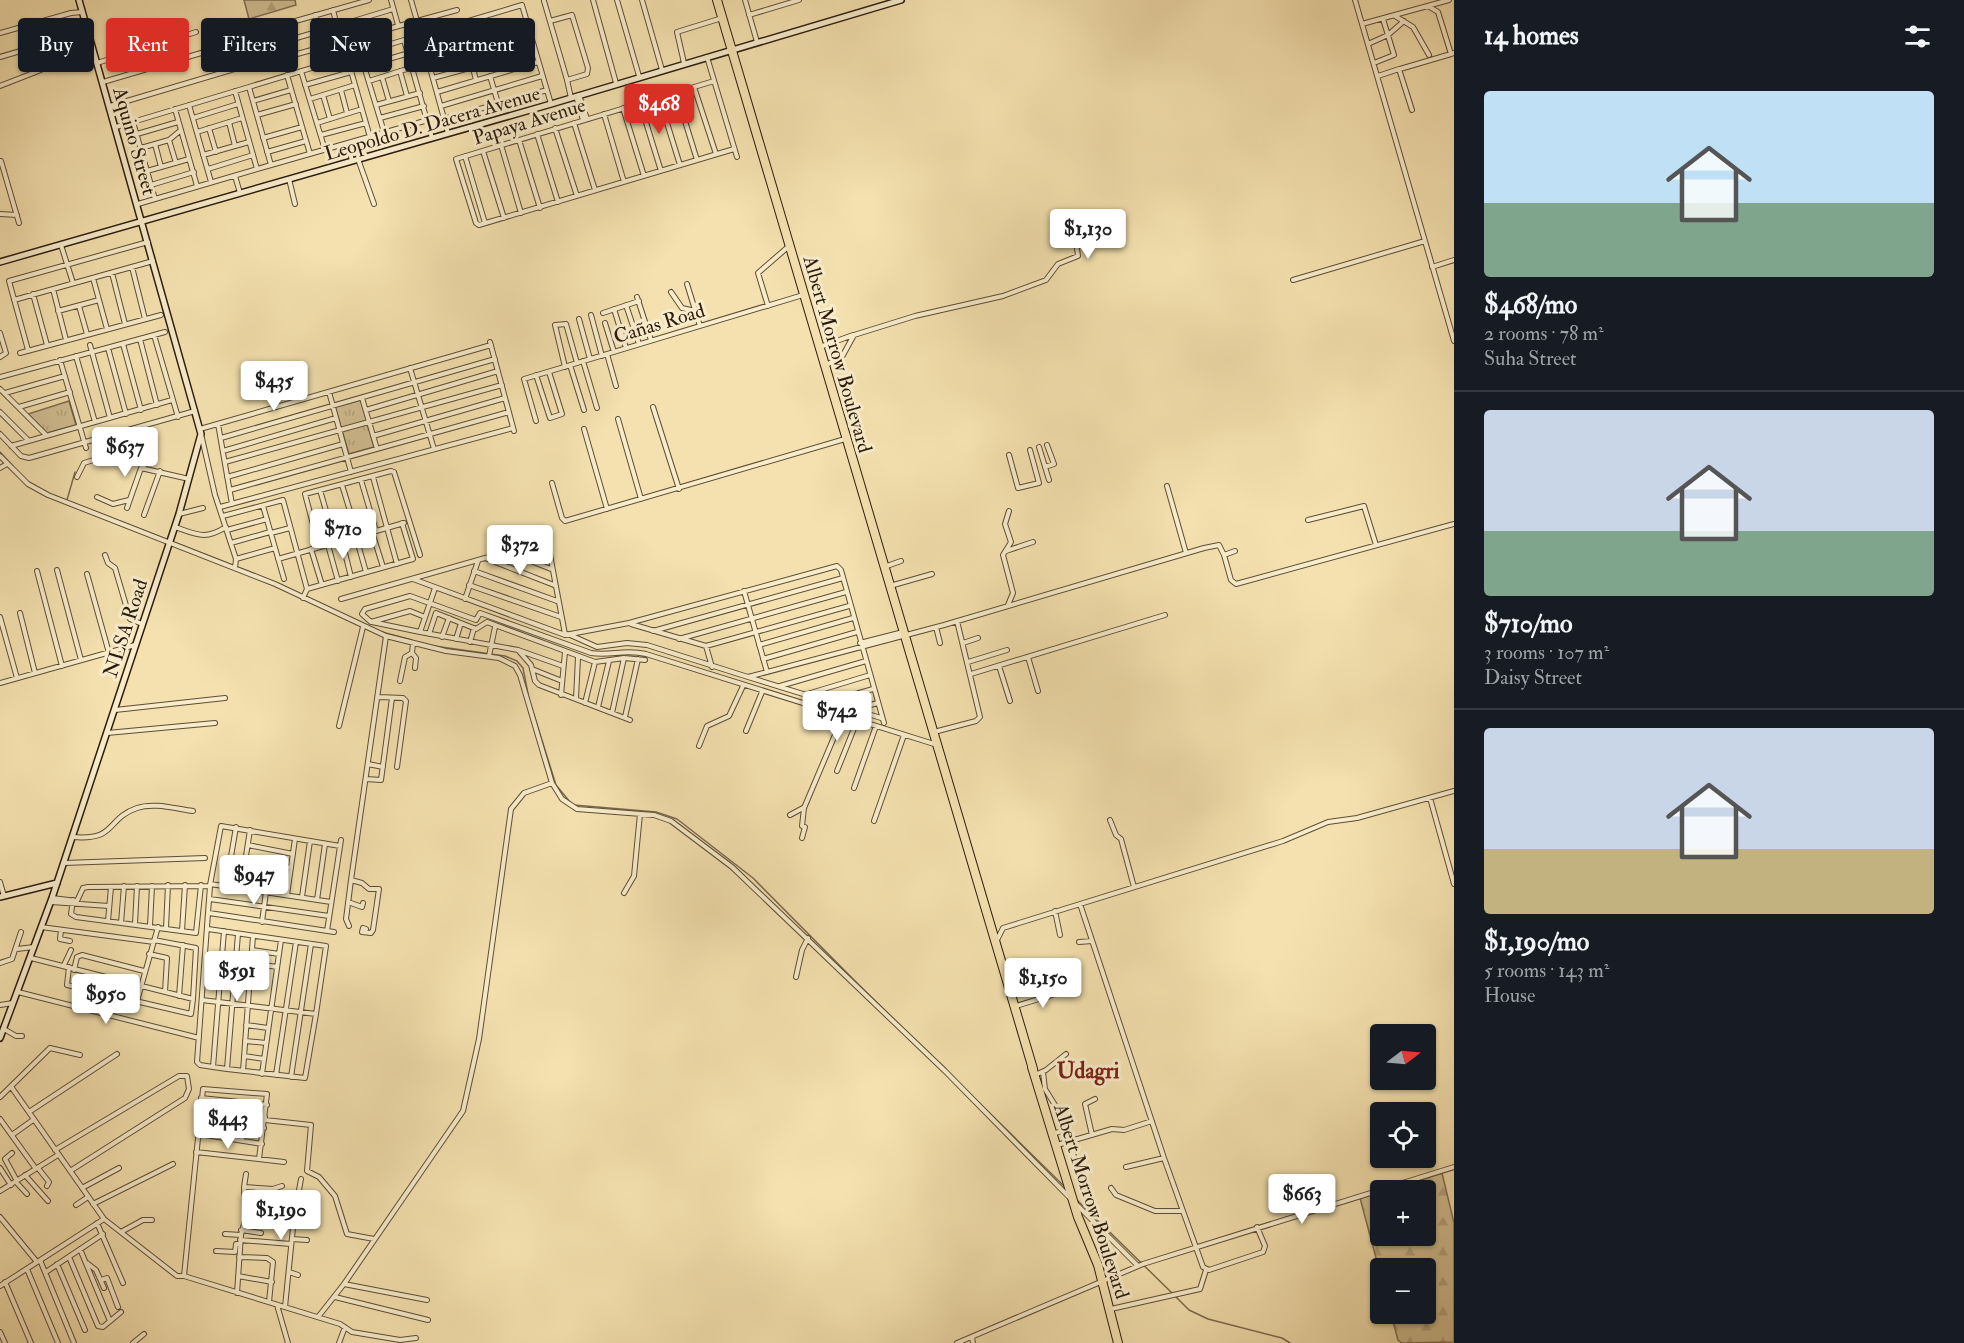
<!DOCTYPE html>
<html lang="en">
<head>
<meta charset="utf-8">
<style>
  body { margin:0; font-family:"IM FELL Double Pica",serif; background:#242831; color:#f1f3f6; height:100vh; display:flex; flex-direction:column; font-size:22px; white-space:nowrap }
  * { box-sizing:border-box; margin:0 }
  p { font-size:20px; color:#9ea1a6 }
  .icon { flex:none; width:33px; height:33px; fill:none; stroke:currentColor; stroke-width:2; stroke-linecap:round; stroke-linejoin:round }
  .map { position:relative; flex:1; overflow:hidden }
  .panel { display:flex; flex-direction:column; background:#171b24; width:510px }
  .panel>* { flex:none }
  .banner { position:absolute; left:18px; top:18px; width:570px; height:54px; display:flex; gap:12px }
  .needle { width:39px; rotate:74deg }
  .tools { position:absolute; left:1370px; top:1024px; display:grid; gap:12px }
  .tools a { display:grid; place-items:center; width:66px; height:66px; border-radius:6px; background:#171b24; box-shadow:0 2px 4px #0004; font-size:30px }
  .price { position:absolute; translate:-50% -51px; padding:0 14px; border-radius:6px; background:#fff; color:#222; font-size:20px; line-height:39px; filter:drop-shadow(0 2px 3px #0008) }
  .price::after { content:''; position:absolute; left:50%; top:36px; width:18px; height:14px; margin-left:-9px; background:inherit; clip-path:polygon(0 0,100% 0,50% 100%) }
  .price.active { background:#d93025; color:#fff }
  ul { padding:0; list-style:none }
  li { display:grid; align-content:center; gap:12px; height:318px; padding:0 30px }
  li+li { border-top:2px solid #363941 }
  li span { display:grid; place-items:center; height:186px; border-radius:6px; color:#555 }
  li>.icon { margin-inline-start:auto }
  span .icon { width:108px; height:108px; fill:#fffc; stroke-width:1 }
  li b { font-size:26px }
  h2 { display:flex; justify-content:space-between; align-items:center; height:72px; padding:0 30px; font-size:26px }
  .tag { padding:0 21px; border-radius:6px; background:#171b24; box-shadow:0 2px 4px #0004; font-size:21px; line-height:54px }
  .tag.active { background:#d93025; color:#fff }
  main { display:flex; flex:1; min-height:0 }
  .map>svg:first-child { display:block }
</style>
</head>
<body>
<main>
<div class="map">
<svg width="1454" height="1343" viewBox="0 0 1454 1343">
  <defs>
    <pattern id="grass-tufts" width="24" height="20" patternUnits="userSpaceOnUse" patternTransform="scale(1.5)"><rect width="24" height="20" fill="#d2c094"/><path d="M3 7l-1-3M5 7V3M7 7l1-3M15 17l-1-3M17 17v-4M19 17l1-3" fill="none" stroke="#b4a47e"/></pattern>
    <pattern id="forest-firs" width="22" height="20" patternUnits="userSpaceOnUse" patternTransform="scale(1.5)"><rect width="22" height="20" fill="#d2c094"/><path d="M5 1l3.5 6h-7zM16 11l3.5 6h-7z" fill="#b4a47e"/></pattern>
  </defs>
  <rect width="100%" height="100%" fill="#f4e1af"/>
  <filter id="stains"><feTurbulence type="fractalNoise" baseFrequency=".00333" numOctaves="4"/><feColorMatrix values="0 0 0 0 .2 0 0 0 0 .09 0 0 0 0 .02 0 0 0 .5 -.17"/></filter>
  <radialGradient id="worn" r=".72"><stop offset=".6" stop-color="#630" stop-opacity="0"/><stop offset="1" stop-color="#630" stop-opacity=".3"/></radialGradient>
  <path fill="url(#grass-tufts)" stroke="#7f6e51" stroke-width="1.5" d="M361 400 374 447 349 454 335 407Z
    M69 401 76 425 47 433 28 414Z"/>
  <path fill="url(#forest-firs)" stroke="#7f6e51" stroke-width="1.5" d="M244 0H295L296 5 249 19Z
    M1442 1173 1454 1223V1342L1402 1343 1398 1340 1391 1314H1425V1269H1380V1273L1360 1198 1380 1192V1236H1425V1191H1384Z"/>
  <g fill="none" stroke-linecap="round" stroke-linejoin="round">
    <path stroke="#7b6a4e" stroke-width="1.5" d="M0 452 13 466
      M55 496 168 540
      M67 500 75 472
      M173 542 274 582
      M382 632 412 640
      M434 646 505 656 517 661 523 668 529 699 556 785 570 802
      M574 805 656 812 677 819 753 878 858 984 1065 1187
      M1078 1201 1172 1293
      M1175 1296 1189 1310 1208 1319 1282 1338 1290 1343"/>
    <g stroke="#5e4d36" stroke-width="6">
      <path id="street" d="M391 0 398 25
        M411 0 417 21 457 10
        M593 0 616 83
        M617 0 639 76
        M642 0 662 70
        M745 0 757 42
        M1355 0 1454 341
        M544 1 567 80
        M1428 6 1438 12 1451 54 1454 53
        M333 10 341 42
        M315 15 324 46
        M749 15 799 0
        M1395 16 1413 27 1429 55
        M550 21 572 15 588 68 587 74 567 80 571 98
        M1362 24 1449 0
        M337 26 393 9
        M0 33 71 13 82 12
        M479 34 483 48
        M421 35 522 5 551 104
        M74 36 89 33
        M496 44 504 72
        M1368 44 1388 35 1404 21
        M266 47 320 31
        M425 50 526 20
        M360 53 384 132
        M469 53 476 80
        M0 57 68 37H75L92 47
        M347 57 370 137
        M707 57 737 157
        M500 58 534 48
        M268 59 262 33 264 30 369 0
        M97 63 196 32
        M684 63 677 32 722 18
        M1374 63 1394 55 1383 19
        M429 64 530 33
        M365 66 409 53
        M1400 69 1451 54
        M301 71 325 150
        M400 71 407 96
        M287 75 310 154
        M490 76 498 103
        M1378 76 1399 69 1412 110
        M382 77 389 101
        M433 78 473 67
        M369 81 413 67
        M714 81 456 159 476 223 479 225 734 149
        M103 82 252 38
        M305 85 351 72
        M0 86 41 70 29 26
        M249 87 404 40 432 138
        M694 87 716 154
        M341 90 347 113
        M235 91 257 169
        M437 92 538 62
        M676 92 697 160
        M323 95 330 119
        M579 95 587 119
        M576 96 583 120
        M659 97 680 165
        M310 99 355 85
        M253 101 291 90
        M640 103 661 171
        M189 105 211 182
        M376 105 420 93
        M110 106 268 59H279L417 21 448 133
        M441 106 542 76
        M623 108 644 176
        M175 109 197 186
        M604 114 624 182
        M257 115 296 104
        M193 118 238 104
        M380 118 424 106
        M444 119 547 90
        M133 122 155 199
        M229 122 235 146
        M317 123 362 109
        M574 123 595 190
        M116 127 249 87 271 165 138 204
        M209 128 216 152
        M555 128 577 196
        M197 132 242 118
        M137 134 178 122
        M537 134 558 202
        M321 135 366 123
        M263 138 302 127
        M169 140 176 163
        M519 140 540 208
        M348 143 352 161
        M155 144 161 167
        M501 145 521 213
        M141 148 169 140 181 130
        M483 151 504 218
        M267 152 306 141
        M203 155 249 142
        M465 156 485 223
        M358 159 374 204
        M1 161 19 223
        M271 165 428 120
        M208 169 253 155
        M147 171 189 159
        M235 176 240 193
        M289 179 295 204
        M151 185 194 172
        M0 214 17 215
        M61 245 73 283
        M132 267 145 319
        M1432 267 1454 260
        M112 273 125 324
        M93 278 107 329
        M1293 280 1425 241
        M687 284 700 326
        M53 289 66 340
        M671 292 682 308 695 311
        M33 294 47 345
        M637 297 651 340
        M14 300 153 261
        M626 305 639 344
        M79 306 87 334
        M768 306 758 273 789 246
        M614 309 626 348
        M58 311 99 300
        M603 313 639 301
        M591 315 602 356
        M579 319 590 359
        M605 323 614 352
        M0 333 6 353 0 357
        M154 335 178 417
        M140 339 157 405
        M490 342 514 431
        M123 344 141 410
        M90 345 110 418
        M820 347 853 335
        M108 348 126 414
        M28 350 9 281 148 242
        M20 353 161 315
        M607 354 616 386
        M76 356 95 422
        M60 360 86 448
        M583 361 597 408
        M570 365 584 410
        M825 366 843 355 854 335 915 316 1003 296 1046 280 1058 264 1078 256 1074 227
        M565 367 555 325 566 324 577 363
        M410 368 434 449
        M536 375 550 418 562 414 549 372
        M0 377 165 332
        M0 389 46 435
        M329 392 351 472
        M5 393 65 376
        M362 398 377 449
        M19 407 70 392
        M653 407 679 489
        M366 410 498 371
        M0 412 28 440
        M618 419 641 499
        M536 421 524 379 803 295
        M218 424 232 504
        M200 429 491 345
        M584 429 607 509
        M0 434 21 456 29 458 195 411
        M201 434 215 495 236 559 235 568
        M373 436 505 398
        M221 438 495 359
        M11 446 172 400
        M1039 447 1049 480
        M223 451 336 418
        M1009 455 1018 488 1039 483 1030 450
        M0 456 28 484 48 495 275 584 386 636 446 651 499 658 515 666 520 675 552 783 562 799 577 809 654 815 671 821 732 867 945 1071 1070 1198
        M225 462 502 385
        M1045 467 1054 464 1047 445
        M0 468 7 464
        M77 477 84 463 144 444 146 447 142 462 144 467
        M227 477 343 444
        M373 477 397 564
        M361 480 376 531
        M552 483 562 518 565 521 845 439
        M342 485 358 537
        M1167 486 1186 553
        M230 490 509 412
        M320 490 335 542
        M97 497 113 504 129 500
        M263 506 284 579
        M220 507 513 428
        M127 508 141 468 189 479
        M179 514 203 508
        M144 515 160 471
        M223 516 283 500 307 589 303 598
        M1308 520 1364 506 1376 545
        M175 527C198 535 205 540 226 527
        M227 530 267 519
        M372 532 383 567
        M271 533 290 528
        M356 537 366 572
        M342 541 351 577
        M231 543 270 532
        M328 545 338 581
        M319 547 305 494 391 471 394 472 420 555
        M311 549 322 585
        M1006 551 1033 542
        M508 552 551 569
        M105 555 108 563 115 568 130 619 142 624
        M1224 555 1231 580 1236 584 1454 524
        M485 558 554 585
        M236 559 275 548
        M278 559 404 523
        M884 567 901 561
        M57 570 81 660
        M37 571 62 666
        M474 571 557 601
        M87 574 109 653
        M413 579 565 635 629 623 837 566 841 570 884 723
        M469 585 561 617
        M890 586 932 574
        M435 588 420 632 518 650 531 665 535 681 539 685 630 720
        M307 589 413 559 402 523
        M744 591 767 672
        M341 599 545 541 548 544 565 634
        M465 599 478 561
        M1008 605 1013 593 1003 555 1011 542 1005 524 1009 511
        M20 613 35 673
        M0 617 17 678
        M425 617 410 611 371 622 362 614 365 609 410 596 476 620 480 613 591 653C611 656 625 649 646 654L934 744
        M372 622 420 632
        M631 624 706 646 849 606
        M936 627 940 643
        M653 631 843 578
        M429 634 436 613 476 629 487 622 595 662 624 658 645 660
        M568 634 597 647 627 643 647 645 748 677 944 625 1204 548 1219 545 1224 555 1235 551
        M442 637 449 618
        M456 639 461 623
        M679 639 846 592
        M470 642 474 628
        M413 643 412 653 416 658 415 668
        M860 643 903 632
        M963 643 978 638
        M759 645 853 618
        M706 646 712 667
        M518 650 563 666
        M489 656 495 627
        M1028 657 1038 691
        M763 659 857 632
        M968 662 1007 650
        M999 666 1010 701
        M532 669 562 681
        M971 674 1165 615
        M748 677 881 718
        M400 681 405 657 412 653
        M0 683 135 645
        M780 686 866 661
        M561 695 565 652
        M804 695 870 675
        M379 697 403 698 406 701 397 767
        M576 699 578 657
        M828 702 873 689
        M585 703 595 662
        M598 707 609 661
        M855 709 878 703
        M115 710 225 698
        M612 713 624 658
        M625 717 638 659
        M339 726 363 627
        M746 731 762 692
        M934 732 976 721 980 717 957 621
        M107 733 215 723
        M699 746 707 726 729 716 743 686
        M368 764 383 767
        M837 771 857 721
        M366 779 381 780 392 698
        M854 788 876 726
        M1430 798 1454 884
        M790 815 803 808
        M1110 820 1116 835 1121 839 1134 887
        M874 821 904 735
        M72 837C118 841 105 819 137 808 154 802 176 809 193 811
        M802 838 805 827 802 826 804 808 843 716
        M248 845 293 854
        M245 861 291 868
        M64 863 205 858
        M351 880 362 883 369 889H379L373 930 371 933 362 932
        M0 882 4 896
        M210 884 331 902
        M210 885 221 826 340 846
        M226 886 236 827
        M241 888 250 830
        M624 893 634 876 640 814
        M287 895 295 839
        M302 897 310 841
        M52 898 77 901 83 888 88 887 210 886 197 1062 200 1065 213 1067
        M210 899 329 916
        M73 900 71 914 76 917 196 933 201 885
        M317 900 325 844
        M51 902 109 906
        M348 902 362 907 363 903
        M1080 904 1164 1158 1203 1267 1209 1270 1263 1252 1265 1246 1257 1227
        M1055 911 1060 935
        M209 913 334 932
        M108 921 111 887
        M262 922 266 892
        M121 923 124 886
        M135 924 137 886
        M150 926 152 886
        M349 926 346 919 351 880 386 636
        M41 927 154 942
        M166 928 168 885
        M61 930 60 939 70 941
        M182 931 185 885
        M224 931 213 1067 227 1069 238 934
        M327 931 341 840
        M362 932 363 928 366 929
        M154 940 196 948 193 999
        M997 940 1003 928 1019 923 1283 841 1328 822 1357 818 1454 791
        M1079 942 1092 941
        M17 949 34 947
        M252 950 279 954
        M149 954 167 958 165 992
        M31 958 193 999 191 1014 67 985 69 967
        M0 963 12 959 21 932
        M251 963 277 967
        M64 965 71 950
        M74 970 77 957 82 955 144 971
        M796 977 802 950 808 938
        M1018 987 1042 978 1048 997
        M18 992 199 1038
        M179 996 183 945
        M202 1000 316 1014 326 946 208 929
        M137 1001 158 927
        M0 1005 13 1003
        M1016 1006 1065 991
        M246 1025 268 1028
        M4 1029 16 1036H22
        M245 1041 266 1043
        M244 1056 264 1059
        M227 1069 305 1078 316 1014
        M243 1071 253 936
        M1043 1072 1045 1089 1055 1105 1062 1131 1052 1134
        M262 1074 281 940
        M276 1075 296 942
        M1035 1075 1046 1070 1066 1054
        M291 1077 311 944
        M12 1088 104 1219 177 1276H184L340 1324 352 1332 400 1340 416 1338
        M0 1097 50 1048 80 1055
        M201 1098 267 1105
        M29 1112 117 1054
        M246 1117H265
        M0 1119 36 1169
        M265 1120 311 1125 307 1171 319 1177 335 1196 347 1234 374 1239
        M1062 1131 1069 1141 1083 1184
        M199 1134 262 1144
        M12 1135 33 1120
        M1092 1135 1085 1104 1095 1099
        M242 1140 245 1126 264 1128
        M1057 1145 1112 1129 1124 1130 1152 1121
        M55 1150 179 1076H187L189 1089 185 1098 70 1171
        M196 1152 284 1162
        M12 1153 5 1159 17 1181
        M1126 1167 1164 1158
        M0 1168 11 1185
        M38 1168 49 1182 47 1186
        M25 1175 48 1201
        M16 1182 27 1194
        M244 1187 246 1174
        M82 1188 119 1168
        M1111 1188 1116 1195 1155 1211H1182
        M0 1191 58 1155
        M1075 1203 1138 1266
        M93 1204 173 1164
        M76 1205 88 1197
        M0 1217 37 1262
        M245 1220 244 1187 273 1189 282 1186
        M97 1223 123 1283
        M241 1230 261 1233
        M121 1232 143 1220H152
        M225 1234 241 1235
        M292 1239 307 1240
        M240 1240 291 1244
        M80 1249 110 1321
        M216 1251 235 1252 236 1244H240
        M69 1257 98 1326 103 1327 121 1312
        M239 1257 267 1258 273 1262 269 1302
        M40 1260 74 1343
        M87 1263 96 1270 104 1288
        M57 1264 85 1330
        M27 1269 58 1343
        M46 1272 103 1234
        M289 1272 298 1275
        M184 1276 203 1089 267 1094 259 1159
        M238 1276 272 1282
        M101 1280 107 1278 118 1307
        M5 1282 31 1343
        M344 1284 463 1111 479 1039 511 809 524 793 552 783
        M0 1286 104 1219
        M237 1293 241 1235 245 1220 263 1214H273L274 1219
        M335 1297 428 1320
        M277 1305 288 1343
        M285 1307 294 1218 301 1179
        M1111 1309 1200 1289 1206 1270
        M318 1317 344 1284 427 1300
        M0 1332 5 1343
        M972 1337 973 1343
        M133 1343 144 1334
        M339 1343 345 1327
        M957 1343 1143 1264 1454 1167"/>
    </g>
    <g stroke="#2c1c0e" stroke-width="8">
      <path id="secondary" d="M0 262 551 104 901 0
        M0 897 57 883
        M0 1038 52 898 179 514 201 434 79 0"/>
    </g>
    <g stroke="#2c1c0e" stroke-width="10">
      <path id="highway" d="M717 0 1033 1069
        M1032 1067 1078 1217 1098 1265 1118 1343"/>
    </g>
    <use href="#street" stroke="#f8eccb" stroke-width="4"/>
    <use href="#secondary" stroke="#f8eccb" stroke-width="5"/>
    <use href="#highway" stroke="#f4e1af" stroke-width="8"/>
  </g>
  <g text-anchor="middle" stroke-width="6" stroke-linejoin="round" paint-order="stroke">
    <g font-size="20" fill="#2c1c0e" stroke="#f8eccb">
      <text transform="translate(529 121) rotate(-17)" y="7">Papaya Avenue</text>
      <text transform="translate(432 123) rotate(-16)" y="7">Leopoldo D. Dacera Avenue</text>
      <text transform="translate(135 141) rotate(74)" y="7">Aquino Street</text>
      <text transform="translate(659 323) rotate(-17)" y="7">Cañas Road</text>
      <text transform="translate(838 354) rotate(74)" y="7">Albert Morrow Boulevard</text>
      <text transform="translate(125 628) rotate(-72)" y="7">NLSA Road</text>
      <text transform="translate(1092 1201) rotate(72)" y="7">Albert Morrow Boulevard</text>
    </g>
    <g font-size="22" font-weight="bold" fill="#7a1f14" stroke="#f8eccb">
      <text x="1088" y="1078">Udagri</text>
    </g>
  </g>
  <rect width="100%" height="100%" filter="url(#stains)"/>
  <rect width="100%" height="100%" fill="url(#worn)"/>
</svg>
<div class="tools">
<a><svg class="needle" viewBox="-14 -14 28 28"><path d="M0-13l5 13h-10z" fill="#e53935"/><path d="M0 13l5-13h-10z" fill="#9ea1a6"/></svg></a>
<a><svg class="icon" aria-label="locate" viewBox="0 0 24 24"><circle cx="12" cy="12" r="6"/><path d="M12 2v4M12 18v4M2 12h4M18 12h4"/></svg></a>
<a>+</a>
<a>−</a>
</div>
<b class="price active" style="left:659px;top:135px">$468</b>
<b class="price" style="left:1088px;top:260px">$1,130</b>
<b class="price" style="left:274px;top:412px">$435</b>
<b class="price" style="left:125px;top:478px">$637</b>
<b class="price" style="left:343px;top:560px">$710</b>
<b class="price" style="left:520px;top:576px">$372</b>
<b class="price" style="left:837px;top:742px">$742</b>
<b class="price" style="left:254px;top:906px">$947</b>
<b class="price" style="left:237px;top:1002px">$591</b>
<b class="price" style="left:1043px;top:1009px">$1,150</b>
<b class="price" style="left:106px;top:1025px">$950</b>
<b class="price" style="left:228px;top:1150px">$443</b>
<b class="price" style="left:1302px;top:1225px">$663</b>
<b class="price" style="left:281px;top:1241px">$1,190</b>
<div class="banner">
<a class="tag">Buy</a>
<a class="tag active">Rent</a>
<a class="tag">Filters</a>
<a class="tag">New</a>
<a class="tag">Apartment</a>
</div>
</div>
<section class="panel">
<h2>14 homes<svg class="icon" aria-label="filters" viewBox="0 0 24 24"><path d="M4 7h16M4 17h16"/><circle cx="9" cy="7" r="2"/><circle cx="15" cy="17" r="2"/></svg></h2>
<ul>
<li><span style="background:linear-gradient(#bfe0f5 60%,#7fa58c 0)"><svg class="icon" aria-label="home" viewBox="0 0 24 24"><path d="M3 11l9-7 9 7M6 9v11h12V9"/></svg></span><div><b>$468/mo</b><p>2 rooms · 78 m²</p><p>Suha Street</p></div></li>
<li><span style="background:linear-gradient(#c9d6e8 65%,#7fa58c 0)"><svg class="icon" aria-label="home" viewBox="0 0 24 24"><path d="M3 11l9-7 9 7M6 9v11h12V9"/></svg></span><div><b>$710/mo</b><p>3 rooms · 107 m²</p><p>Daisy Street</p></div></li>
<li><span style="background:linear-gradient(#c9d6e8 65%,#c2b280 0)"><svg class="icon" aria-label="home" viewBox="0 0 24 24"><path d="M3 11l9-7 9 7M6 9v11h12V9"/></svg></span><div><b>$1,190/mo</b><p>5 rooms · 143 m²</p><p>House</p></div></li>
</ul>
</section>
</main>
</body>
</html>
